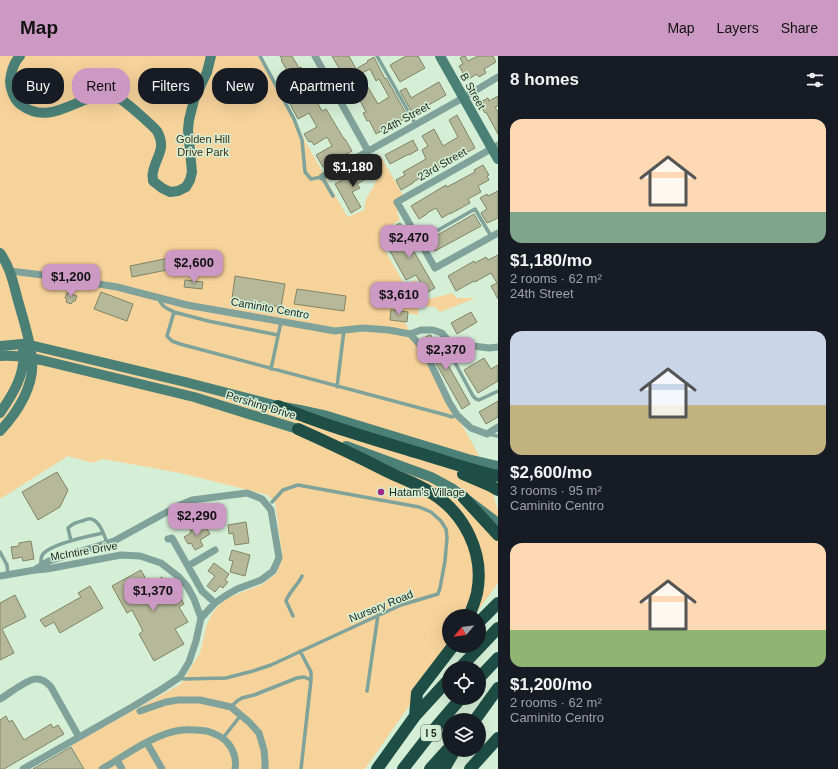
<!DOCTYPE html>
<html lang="en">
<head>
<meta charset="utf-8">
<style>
  body { margin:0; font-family:Helvetica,sans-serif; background:#20242c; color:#f1f3f6; height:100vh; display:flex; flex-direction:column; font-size:15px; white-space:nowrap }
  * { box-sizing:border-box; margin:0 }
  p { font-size:13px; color:#9ea1a6 }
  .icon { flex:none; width:22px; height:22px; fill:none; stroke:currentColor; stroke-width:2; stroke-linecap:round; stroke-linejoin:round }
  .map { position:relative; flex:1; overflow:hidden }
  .drawer { display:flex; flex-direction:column; background:#171b24; width:340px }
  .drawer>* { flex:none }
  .top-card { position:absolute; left:12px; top:12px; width:380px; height:36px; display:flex; gap:8px }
  .needle { width:26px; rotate:241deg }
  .controls { position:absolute; left:442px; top:553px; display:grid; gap:8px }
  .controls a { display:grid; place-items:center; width:44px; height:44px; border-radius:50%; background:#171b24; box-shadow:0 4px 16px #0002; font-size:20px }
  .price { position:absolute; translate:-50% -34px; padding:0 9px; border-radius:8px; background:#cb99c3; color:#111; font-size:13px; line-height:26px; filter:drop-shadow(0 1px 2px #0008) }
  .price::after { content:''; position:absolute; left:50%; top:24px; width:12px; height:9px; margin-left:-6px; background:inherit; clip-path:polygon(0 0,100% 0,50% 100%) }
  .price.on { background:#222; color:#fff }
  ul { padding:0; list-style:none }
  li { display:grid; align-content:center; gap:8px; height:212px; padding:0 12px }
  li span { display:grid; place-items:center; height:124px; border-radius:12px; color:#555 }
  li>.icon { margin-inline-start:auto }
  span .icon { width:72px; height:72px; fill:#fffc; stroke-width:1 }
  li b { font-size:17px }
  h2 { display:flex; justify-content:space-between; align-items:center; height:48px; padding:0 12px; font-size:17px }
  .chip { padding:0 14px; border-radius:16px; background:#171b24; box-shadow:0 4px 16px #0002; font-size:14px; line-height:36px }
  .chip.on { background:#cb99c3; color:#111 }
  header { display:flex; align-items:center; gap:24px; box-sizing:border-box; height:56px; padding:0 20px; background:#cb99c3; color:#111 }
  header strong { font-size:19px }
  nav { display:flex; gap:22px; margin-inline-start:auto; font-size:14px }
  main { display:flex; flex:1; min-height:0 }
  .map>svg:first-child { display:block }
</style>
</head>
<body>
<header>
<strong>Map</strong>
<nav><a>Map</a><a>Layers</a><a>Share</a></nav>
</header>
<main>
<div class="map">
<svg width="498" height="713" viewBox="0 0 498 713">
  <rect width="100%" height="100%" fill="#d5efd6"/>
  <path fill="#f6d39b" d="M0 0H258L344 155 348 161 364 154 366 143 374 130 376 124 366 107 380 99 404 141 401 146 397 157 400 164 387 172 388 178 383 191 405 229 415 224 428 243 453 237 456 242H476L440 256 435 251 419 250 418 259 399 256 486 412 498 455V527L474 560H449V590H452L402 660 365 713H84L71 689 181 628 200 597 207 568 212 558 218 550 228 542 263 528 277 517 282 497 275 446 268 439 180 417 103 403 92 407 68 400 0 443Z"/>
  <path fill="#b6b999" stroke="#818465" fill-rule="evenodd" d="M280 0H292L299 12 301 11 318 42 316 44 322 55 326 53 344 83H345L352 95 323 111 316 99 332 90 327 81 314 89 311 85 309 86 304 78 317 71 309 57 298 63 281 31 293 25 281 4 282 3ZM300 32 305 40 296 45 292 37Z
    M332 0H349L356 13 368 6 367 5 374 1 385 23 386 22 408 61 376 78 369 64 367 65 363 57 366 56 349 24 347 26ZM370 13 376 25 379 23 389 41 378 48 360 18Z
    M406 0H418L425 12 400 26 390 9Z
    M463 0H465L468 5 478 0H493L496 6 484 13 486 17 479 21 477 18 467 24 459 10 463 8 460 2Z
    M439 26 446 39 413 58 400 35 406 32 411 42Z
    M498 40V50L495 51 498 56V78L486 56 485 57 479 47 488 42 489 45Z
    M457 59 475 92 413 126V127L401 134 396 124 405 119 403 116 426 103 422 94 428 90 422 80 434 73 443 90 458 81 449 64Z
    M413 84 418 94 409 99V98L390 108 385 99Z
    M483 109 489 119 487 120 489 124 478 130 481 136 468 143 470 147 450 158V157L442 162 436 152 427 157V158L419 163 411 150 446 129 447 131 475 116 474 114Z
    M368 110 373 119 357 128 360 132 352 136 361 151 351 157 335 128Z
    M498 135V162L487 167 481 157 487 153 480 142 487 138 488 140Z
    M474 158 481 170 435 195 429 184Z
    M400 167 407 179 405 180 435 232 426 237 416 219 406 224 390 195 399 190 389 173Z
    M498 199V243L491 230 497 227 491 217 475 226 474 225 456 235 448 220 474 205 475 207 486 201 488 204Z
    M174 201 175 209 167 211V214L132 221 130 210Z
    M235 220 285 228 281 251 232 243Z
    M185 224 203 226 202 233 184 231Z
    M297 233 346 240 344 255 294 248Z
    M101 236 133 248 127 265 94 253Z
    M67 237 77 240 75 245H73L71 248 66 246 67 243 65 242Z
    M391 254 408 256 407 266 390 264Z
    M471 256 477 266 457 278 451 267Z
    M429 279H431L470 348 462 353 422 283Z
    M484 302 491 313 498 309V325L478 337 464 314Z
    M498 345V361L486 368 479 356Z
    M57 416 68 434 60 451 38 464 22 436Z
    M246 466 249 487 235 489 233 477 229 478 228 469Z
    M205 470 210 478 200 484 203 490 195 494 191 487 188 488 184 481 191 477 190 475 196 472 197 474Z
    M31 485 34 503 23 505 22 501 13 503 11 491 19 490V487Z
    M232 494 250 499 245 520 230 516 233 505 229 504Z
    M214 507 229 518 225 524 228 526 223 532 220 530 215 536 207 530 215 520 208 515Z
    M141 514 149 529 162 521 167 529 170 528 174 536 176 534 184 548 179 551 188 566 175 573 184 588 154 605 139 578 143 575 132 554 127 557 112 530Z
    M90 530 103 552 60 577 54 566 45 571 40 564 81 541 78 537Z
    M15 539 26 561 2 573 14 597 0 604V547Z
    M6 660 9 666 12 664 24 684 51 668 53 672 58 669 64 678 4 713H0V664Z
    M71 691 84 713H33Z"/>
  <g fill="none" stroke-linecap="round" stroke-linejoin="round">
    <path stroke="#7fa29a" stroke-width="3.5" d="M260 0 294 63 302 84 305 116 311 123 322 121 333 140
      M377 0 416 69
      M419 185 475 153 491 180
      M159 242C161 251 167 252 174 256L167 280 172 285 180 288 446 359 452 361 457 359
      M174 256 208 265 278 279
      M450 287V294L453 303 473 340 476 343 479 344 498 335
      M271 313 281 266
      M337 331 344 274
      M488 378 498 380
      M71 485 68 472C72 468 77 466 82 465 85 464 89 462 91 463 99 464 105 480 107 487
      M0 496 7 509 8 519
      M41 509C41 505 40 500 44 497 54 487 89 480 103 477
      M293 560 286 545C289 536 298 529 302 520
      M300 595 311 616V624
      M180 621 184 623 226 622 253 615 271 609 401 549 438 538 440 532 445 505 447 482 446 473 441 465 431 456 419 451 298 429 283 434 272 446
      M367 635 378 559
      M231 651 237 645 242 642 254 639 297 622 304 621 311 624 301 713
      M223 682 241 659"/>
    <path stroke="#7fa29a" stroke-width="7" d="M315 0 368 95
      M498 89 397 146 435 212 498 177
      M322 121 463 42 498 21
      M10 215 43 219 117 231 187 249 335 275 363 272 389 274 410 278 421 274H433L442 277 450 287 489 292 498 291
      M410 278 421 290 430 306 449 346 457 359 471 372 487 378 498 371
      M168 483 172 482 202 535 215 547
      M188 510 215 494
      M36 513 49 505 114 485 178 450 192 444 247 437 262 443 271 454 279 502 273 515 261 524 237 533 225 540 215 547 201 562
      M0 520 35 514 47 513 121 499 140 500 161 507 179 521 187 530 194 543 201 562 196 585 189 606 180 621 162 633 132 651 23 713
      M0 643C7 639 13 634 20 630 31 623 40 618 51 631L79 681
      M140 655 166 646 178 644H200L231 651 249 666 259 677 264 694 265 705V713
      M147 687 162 713
      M117 704 122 713
      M102 713C126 699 155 677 182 674 191 673 198 674 207 675 213 677 221 680 226 685 233 692 237 703 235 713"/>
    <path stroke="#4a8076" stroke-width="10" d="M20 0C13 7 11 16 10 25 10 33 14 44 21 49 43 65 62 53 84 44 91 42 98 40 105 40 110 41 116 42 120 43 125 45 154 71 157 75 167 93 156 100 153 116 152 119 153 122 153 125L162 132 170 136 178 135 186 131 190 124 192 116 188 74 189 64 194 44 207 16 211 0
      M440 0 498 103
      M0 197C11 212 14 231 19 248 24 266 30 284 32 302 35 329 18 356 0 375
      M0 290 22 288 30 289 185 326 278 350 300 354 327 360 471 404 498 410
      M0 300C14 299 27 301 41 304L194 341 304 375
      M0 357C13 338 26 318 23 294
      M346 390 431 421 453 433 498 467"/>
    <path stroke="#1e4e45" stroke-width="12" d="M278 350C323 369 369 382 415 396 443 404 470 414 498 420
      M298 373C327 386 357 400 386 415 400 422 416 427 430 436 464 456 485 497 477 537 475 545 472 553 469 560
      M463 418 491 430 498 434
      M463 441 498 479
      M479 566 498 547
      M460 612 498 572
      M479 622 498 602
      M415 660 417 637 453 590
      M475 664 498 632
      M377 713 415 660 449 623
      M403 713 431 677 461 642
      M430 713 449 692
      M444 713 455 694
      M470 713 498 682"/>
  </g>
  <circle fill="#9d2a85" stroke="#d5efd6" stroke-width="1.5" cx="381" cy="436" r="4"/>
  <g text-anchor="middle" stroke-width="3" stroke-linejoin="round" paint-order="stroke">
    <rect fill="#d5efd6" stroke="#546254" stroke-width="1" x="421" y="669" width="20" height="16" rx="3"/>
    <g font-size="10" font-weight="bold" fill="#1d261d">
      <text x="431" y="681">I 5</text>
    </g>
    <g font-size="11" fill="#1d261d" stroke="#d5efd6">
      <text transform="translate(473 35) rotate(61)" y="4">B Street</text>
      <text transform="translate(405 62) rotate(-29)" y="4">24th Street</text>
      <text transform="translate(442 108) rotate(-30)" y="4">23rd Street</text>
      <text transform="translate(270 252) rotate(10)" y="4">Caminito Centro</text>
      <text transform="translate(261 349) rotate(17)" y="4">Pershing Drive</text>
      <text transform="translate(84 495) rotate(-10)" y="4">McIntire Drive</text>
      <text transform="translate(381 550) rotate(-22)" y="4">Nursery Road</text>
    </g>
    <g font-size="11" fill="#3f2f13" stroke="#d5efd6">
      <text x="203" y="87">Golden Hill<tspan x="203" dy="13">Drive Park</tspan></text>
    </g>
    <g font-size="11" fill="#1d261d" stroke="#d5efd6" text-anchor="start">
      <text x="389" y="440">Hatam's Village</text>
    </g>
  </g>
</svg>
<div class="controls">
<a><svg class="needle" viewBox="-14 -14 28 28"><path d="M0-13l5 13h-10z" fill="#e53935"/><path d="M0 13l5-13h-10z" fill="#9ea1a6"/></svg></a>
<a><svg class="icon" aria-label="locate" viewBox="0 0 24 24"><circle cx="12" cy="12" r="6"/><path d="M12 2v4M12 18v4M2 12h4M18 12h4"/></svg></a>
<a><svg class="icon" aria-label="layers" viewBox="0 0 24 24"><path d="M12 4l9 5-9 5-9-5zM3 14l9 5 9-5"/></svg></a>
</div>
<b class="price on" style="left:353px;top:132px">$1,180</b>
<b class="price" style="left:409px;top:203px">$2,470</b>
<b class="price" style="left:194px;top:228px">$2,600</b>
<b class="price" style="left:71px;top:242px">$1,200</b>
<b class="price" style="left:399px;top:260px">$3,610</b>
<b class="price" style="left:446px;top:315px">$2,370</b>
<b class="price" style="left:197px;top:481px">$2,290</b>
<b class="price" style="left:153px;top:556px">$1,370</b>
<div class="top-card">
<a class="chip">Buy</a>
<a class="chip on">Rent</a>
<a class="chip">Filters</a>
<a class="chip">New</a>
<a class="chip">Apartment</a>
</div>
</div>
<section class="drawer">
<h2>8 homes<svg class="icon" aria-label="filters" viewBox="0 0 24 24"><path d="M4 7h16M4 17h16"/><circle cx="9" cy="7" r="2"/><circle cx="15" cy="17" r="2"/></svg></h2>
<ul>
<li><span style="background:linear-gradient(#ffd9b3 75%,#7fa58c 0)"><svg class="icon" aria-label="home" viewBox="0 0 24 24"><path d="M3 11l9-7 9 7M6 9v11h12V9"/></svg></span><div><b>$1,180/mo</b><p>2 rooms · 62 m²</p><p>24th Street</p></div></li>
<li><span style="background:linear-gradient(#c9d6e8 60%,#c2b280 0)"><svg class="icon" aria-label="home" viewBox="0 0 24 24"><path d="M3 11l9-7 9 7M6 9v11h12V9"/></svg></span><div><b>$2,600/mo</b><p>3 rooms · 95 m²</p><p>Caminito Centro</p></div></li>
<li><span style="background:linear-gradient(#ffd9b3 70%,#8fb573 0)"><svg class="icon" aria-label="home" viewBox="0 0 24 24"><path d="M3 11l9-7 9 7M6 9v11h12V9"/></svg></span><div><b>$1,200/mo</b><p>2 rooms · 62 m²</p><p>Caminito Centro</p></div></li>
</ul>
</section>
</main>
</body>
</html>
